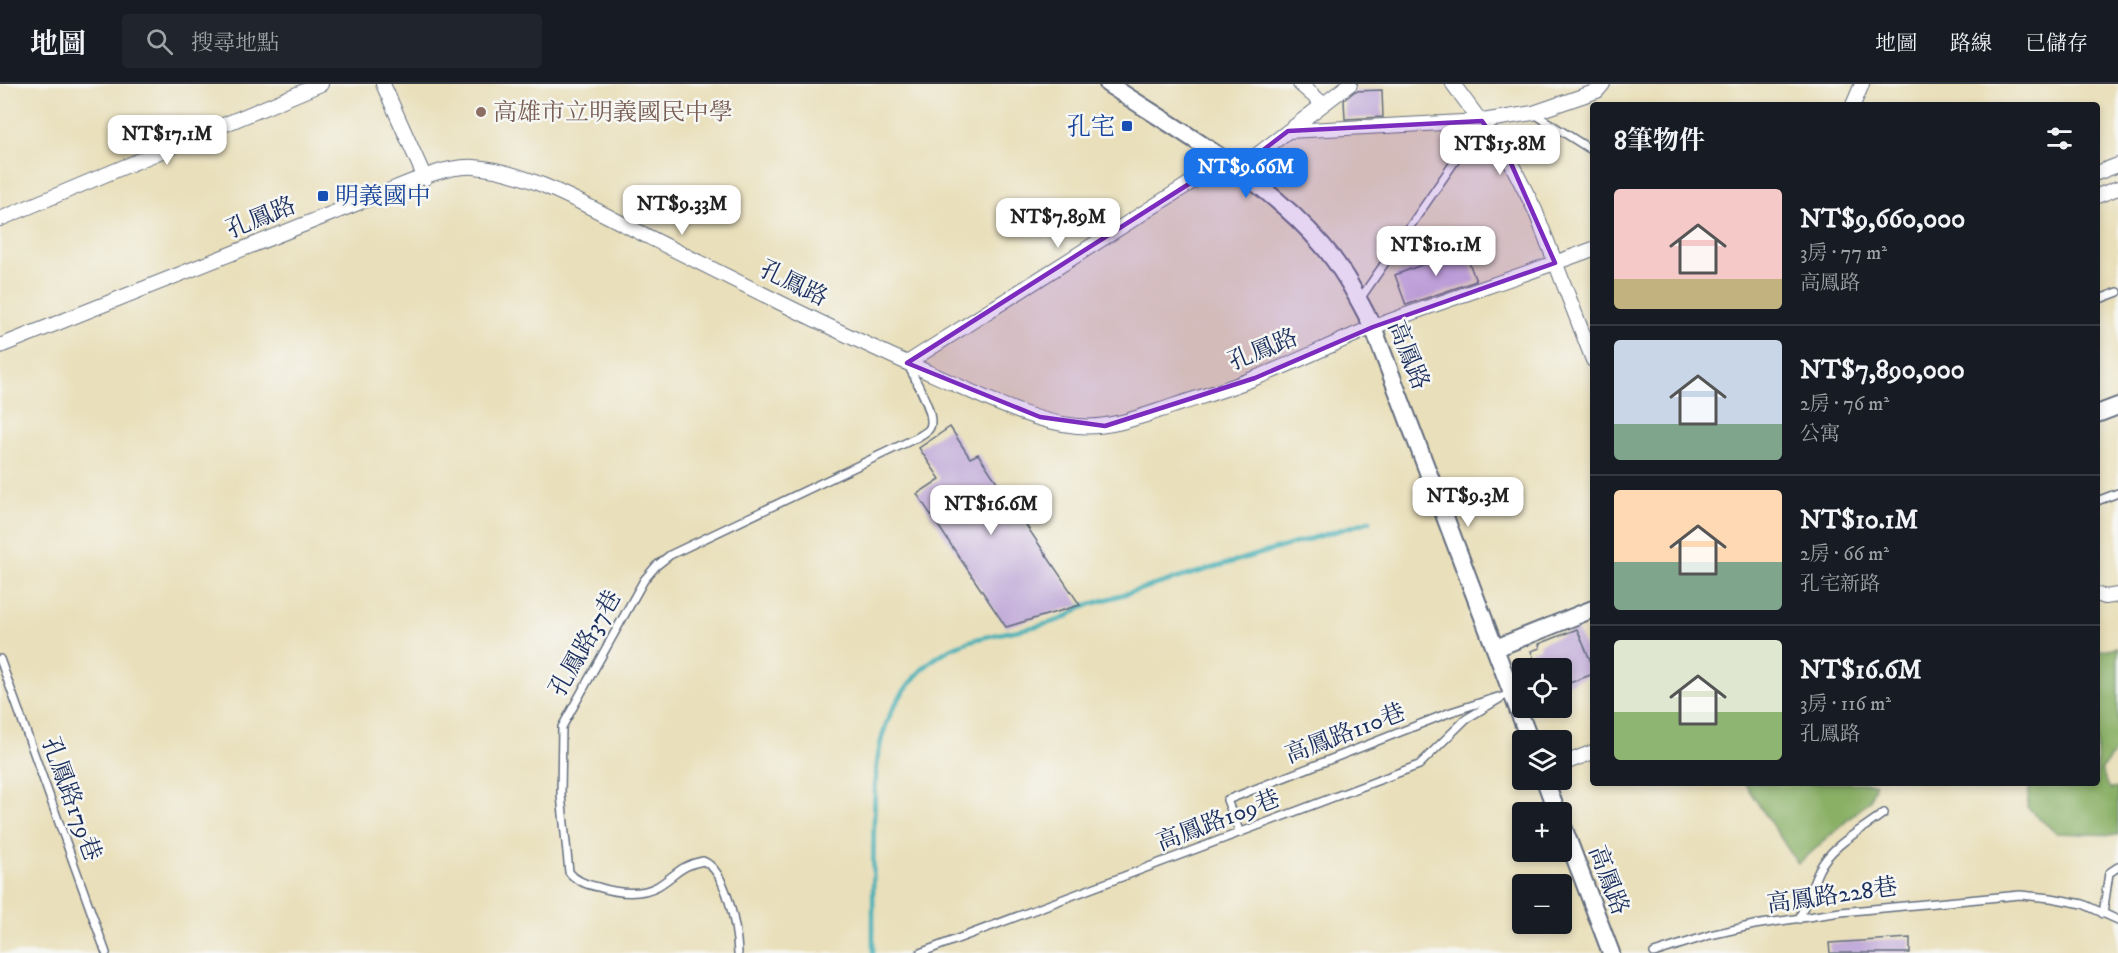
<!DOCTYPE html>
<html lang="zh-TW">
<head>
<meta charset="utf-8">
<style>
  body { margin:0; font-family:"IM FELL DW Pica","Noto Serif TC",serif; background:#20242c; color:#f1f3f6; height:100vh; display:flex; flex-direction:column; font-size:22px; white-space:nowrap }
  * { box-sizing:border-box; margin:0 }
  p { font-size:20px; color:#9ea1a6 }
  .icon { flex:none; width:33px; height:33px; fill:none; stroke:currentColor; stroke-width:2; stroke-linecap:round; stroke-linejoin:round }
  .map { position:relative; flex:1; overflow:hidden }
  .sheet { position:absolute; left:1590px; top:18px; width:510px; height:684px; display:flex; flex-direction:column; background:#171b24; border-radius:6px; box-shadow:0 3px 9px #0003 }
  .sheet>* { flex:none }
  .buttons { position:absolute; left:1512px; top:574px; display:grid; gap:12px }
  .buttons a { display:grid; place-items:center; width:60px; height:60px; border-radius:6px; background:#171b24; box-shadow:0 3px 9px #0003; font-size:30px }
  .price { position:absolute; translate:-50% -51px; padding:0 14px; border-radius:12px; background:#fff; color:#222; font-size:20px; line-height:39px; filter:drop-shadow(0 2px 3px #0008) }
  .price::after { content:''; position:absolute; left:50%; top:36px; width:18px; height:14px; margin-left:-9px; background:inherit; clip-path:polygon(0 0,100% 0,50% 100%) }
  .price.selected { background:#1a73e8; color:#fff }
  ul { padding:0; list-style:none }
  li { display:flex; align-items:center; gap:18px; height:150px; padding:0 24px }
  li+li { border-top:2px solid #363941 }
  li span { display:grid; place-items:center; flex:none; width:168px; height:120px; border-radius:6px; color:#555 }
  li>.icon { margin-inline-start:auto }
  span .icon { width:72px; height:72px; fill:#fffc; stroke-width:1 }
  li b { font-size:26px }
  h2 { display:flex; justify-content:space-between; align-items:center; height:72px; padding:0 24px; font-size:26px }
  header { display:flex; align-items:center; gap:36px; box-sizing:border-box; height:84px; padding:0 30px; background:#171b24; border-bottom:2px solid #363941 }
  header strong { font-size:28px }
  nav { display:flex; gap:33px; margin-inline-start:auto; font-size:21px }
  .search { width:420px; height:54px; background:#20242c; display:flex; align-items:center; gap:15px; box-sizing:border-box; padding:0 21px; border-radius:6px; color:#9ea1a6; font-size:22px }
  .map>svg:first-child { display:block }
</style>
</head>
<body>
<header>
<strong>地圖</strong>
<div class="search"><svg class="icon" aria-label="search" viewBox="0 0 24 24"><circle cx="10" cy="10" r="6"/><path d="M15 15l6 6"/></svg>搜尋地點</div>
<nav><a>地圖</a><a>路線</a><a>已儲存</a></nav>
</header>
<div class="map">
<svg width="2118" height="869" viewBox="0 0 2118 869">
  <rect width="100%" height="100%" fill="#f6f6f2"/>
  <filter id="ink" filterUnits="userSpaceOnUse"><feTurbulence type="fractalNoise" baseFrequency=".0167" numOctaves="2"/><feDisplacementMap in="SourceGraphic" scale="12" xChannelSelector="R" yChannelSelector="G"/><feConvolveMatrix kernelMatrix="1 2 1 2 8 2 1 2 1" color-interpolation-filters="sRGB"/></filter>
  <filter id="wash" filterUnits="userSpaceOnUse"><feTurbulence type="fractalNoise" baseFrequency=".008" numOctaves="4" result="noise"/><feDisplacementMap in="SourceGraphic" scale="24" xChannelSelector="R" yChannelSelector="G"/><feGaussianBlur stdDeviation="1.35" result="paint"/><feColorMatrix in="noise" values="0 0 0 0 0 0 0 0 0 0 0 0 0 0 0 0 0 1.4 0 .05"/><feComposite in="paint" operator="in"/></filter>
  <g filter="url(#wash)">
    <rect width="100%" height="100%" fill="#e9dfba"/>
    <path fill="#8ab066" stroke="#527062" stroke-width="1.5" d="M2118 563V664L2101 686 2110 705 2118 704V751L2056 749 2027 723 2030 699H2097V567Z
      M1747 699H1876L1870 716 1798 780 1745 700Z"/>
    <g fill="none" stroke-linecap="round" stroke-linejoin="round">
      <path stroke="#3daeb6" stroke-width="4.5" d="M873 869C873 825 873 781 874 737 875 704 875 669 887 638 896 614 918 585 940 571 974 548 1025 549 1062 535 1069 532 1075 527 1081 523L1370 437"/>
    </g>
    <g id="blocks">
      <path fill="#c2acd9" d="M1382 6 1383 33 1345 35 1344 16 1355 7Z
        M1464 165 1476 197 1406 221 1395 191Z
        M950 343 970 374 978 370 1080 521 1006 543 917 410 940 395 919 364Z
        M1577 545 1593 583V590L1562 602V585H1538L1531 567 1540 564 1539 560Z
        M1910 854V869H1830L1829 859Z"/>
    </g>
  </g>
  <g filter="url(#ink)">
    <use href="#blocks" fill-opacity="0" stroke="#636d7e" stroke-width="1.5"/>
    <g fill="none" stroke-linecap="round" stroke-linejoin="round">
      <g stroke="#636d7e" stroke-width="10">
        <path id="service" d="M1533 29 1593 67
          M1360 215 1482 38
          M2097 216 2118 208
          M2097 417 2118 409
          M0 575 106 869
          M1240 749 1227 716 1451 628 1498 613
          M2103 830 2109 789 2118 783
          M1799 835C1806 819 1812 801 1819 786 1831 761 1863 745 1884 729
          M738 869C737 846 727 786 703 777 681 781 676 791 658 802 640 812 617 809 598 803 588 801 575 796 569 788L561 711 562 643 644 496 656 482 670 471 918 353C921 351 927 348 929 345 938 333 914 294 908 281
          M920 869 1419 681 1466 635 1511 608
          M1654 869 1710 851 1754 841 1841 828 2020 811 2051 814 2083 820 2118 836"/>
      </g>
      <g stroke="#636d7e" stroke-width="16">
        <path id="minor" d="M383 0 425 94
          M1300 0 1323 20
          M1453 0 1510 77 1535 126 1593 276
          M1853 21 1862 0
          M1288 47 1482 37 1533 29 1597 7 1603 0
          M1237 86 1350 0
          M2097 89 2118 81
          M2097 112 2118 104
          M0 135 321 0
          M0 262 373 113C402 102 443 81 474 83 527 87 585 121 633 145 734 196 836 248 941 294 982 312 1032 338 1077 342 1111 345 1142 332 1173 322 1200 313 1228 305 1255 294 1296 279 1335 258 1376 242 1448 215 1521 192 1593 165
          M907 279 1225 77
          M2097 510 2105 513 2118 511
          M1562 680 1593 668"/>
      </g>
      <g stroke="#636d7e" stroke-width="20">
        <path id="tertiary" d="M1108 0C1181 48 1266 95 1323 162 1344 186 1358 215 1373 243L1530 657
          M2097 330 2118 322
          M1496 564 1593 525
          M1545 696 1557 729
          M1562 740 1611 869"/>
      </g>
      <use href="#service" stroke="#fff" stroke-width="7"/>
      <use href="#minor" stroke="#fff" stroke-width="14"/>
      <use href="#tertiary" stroke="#fff" stroke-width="16"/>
    </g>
  </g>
  <path fill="#7b2cbf" fill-opacity="0.2" stroke="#7b2cbf" stroke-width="4.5" stroke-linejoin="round" d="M1482 37 1510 77 1555 179 1373 243 1255 294 1105 342 1040 333 907 279 1225 77 1237 86 1288 47Z"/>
  <circle fill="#8d6e63" stroke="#f6f6f2" stroke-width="2" cx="481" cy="28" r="6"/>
  <g fill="#1a4fb4" stroke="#f6f6f2" stroke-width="2">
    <rect x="1121" y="36" width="12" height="12" rx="3"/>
    <rect x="317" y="106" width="12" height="12" rx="3"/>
  </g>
  <g text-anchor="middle" stroke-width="5" stroke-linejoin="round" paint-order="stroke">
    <g font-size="24" fill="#785e54" stroke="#f6f6f2" text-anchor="start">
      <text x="493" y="36">高雄市立明義國民中學</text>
    </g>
    <g font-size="24" fill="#164399" stroke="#f6f6f2" text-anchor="end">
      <text x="1115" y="50">孔宅</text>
      <text x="335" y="120" text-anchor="start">明義國中</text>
    </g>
    <g font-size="24" fill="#1b2f5e" stroke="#f6f6f2">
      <text transform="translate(261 133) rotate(-22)" y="8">孔鳳路</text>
      <text transform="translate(794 199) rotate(26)" y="8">孔鳳路</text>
      <text transform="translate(1263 265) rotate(-22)" y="8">孔鳳路</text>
      <text transform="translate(1409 271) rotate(68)" y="8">高鳳路</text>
      <text transform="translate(585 559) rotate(-60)" y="8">孔鳳路37巷</text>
      <text transform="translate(1345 649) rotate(-21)" y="8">高鳳路110巷</text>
      <text transform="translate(72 715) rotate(70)" y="8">孔鳳路179巷</text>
      <text transform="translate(1218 736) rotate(-21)" y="8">高鳳路109巷</text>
      <text transform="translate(1609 796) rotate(69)" y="8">高鳳路</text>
      <text transform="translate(1832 811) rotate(-8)" y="8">高鳳路228巷</text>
    </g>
  </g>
</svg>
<div class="buttons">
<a><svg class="icon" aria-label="locate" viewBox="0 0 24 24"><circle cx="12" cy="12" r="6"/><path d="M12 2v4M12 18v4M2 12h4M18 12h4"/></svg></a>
<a><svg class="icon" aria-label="layers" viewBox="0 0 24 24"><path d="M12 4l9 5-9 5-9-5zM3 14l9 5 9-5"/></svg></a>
<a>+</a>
<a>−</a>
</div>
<b class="price" style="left:167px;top:82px">NT$17.1M</b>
<b class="price" style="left:1500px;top:92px">NT$15.8M</b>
<b class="price selected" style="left:1246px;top:115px">NT$9.66M</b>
<b class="price" style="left:682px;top:152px">NT$9.33M</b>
<b class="price" style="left:1058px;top:165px">NT$7.89M</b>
<b class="price" style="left:1436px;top:193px">NT$10.1M</b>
<b class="price" style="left:1468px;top:444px">NT$9.3M</b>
<b class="price" style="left:991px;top:452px">NT$16.6M</b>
<section class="sheet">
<h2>8筆物件<svg class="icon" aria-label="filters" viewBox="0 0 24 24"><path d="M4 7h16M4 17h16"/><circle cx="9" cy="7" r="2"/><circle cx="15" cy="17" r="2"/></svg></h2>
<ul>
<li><span style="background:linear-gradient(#f6c9c9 75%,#c2b280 0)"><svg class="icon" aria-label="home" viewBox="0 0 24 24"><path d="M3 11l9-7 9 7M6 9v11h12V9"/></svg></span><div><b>NT$9,660,000</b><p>3房 · 77 m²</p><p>高鳳路</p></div></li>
<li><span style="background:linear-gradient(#c9d6e8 70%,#7fa58c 0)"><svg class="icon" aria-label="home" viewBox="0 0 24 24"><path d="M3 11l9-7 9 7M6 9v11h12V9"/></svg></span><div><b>NT$7,890,000</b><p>2房 · 76 m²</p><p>公寓</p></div></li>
<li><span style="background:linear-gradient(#ffd9b3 60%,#7fa58c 0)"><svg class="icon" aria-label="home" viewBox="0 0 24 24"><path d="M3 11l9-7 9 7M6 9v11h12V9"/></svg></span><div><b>NT$10.1M</b><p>2房 · 66 m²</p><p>孔宅新路</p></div></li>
<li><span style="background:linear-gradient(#dfe7d0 60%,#8fb573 0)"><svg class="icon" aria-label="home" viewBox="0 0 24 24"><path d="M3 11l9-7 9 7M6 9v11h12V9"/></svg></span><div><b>NT$16.6M</b><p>3房 · 116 m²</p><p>孔鳳路</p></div></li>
</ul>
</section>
</div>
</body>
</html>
